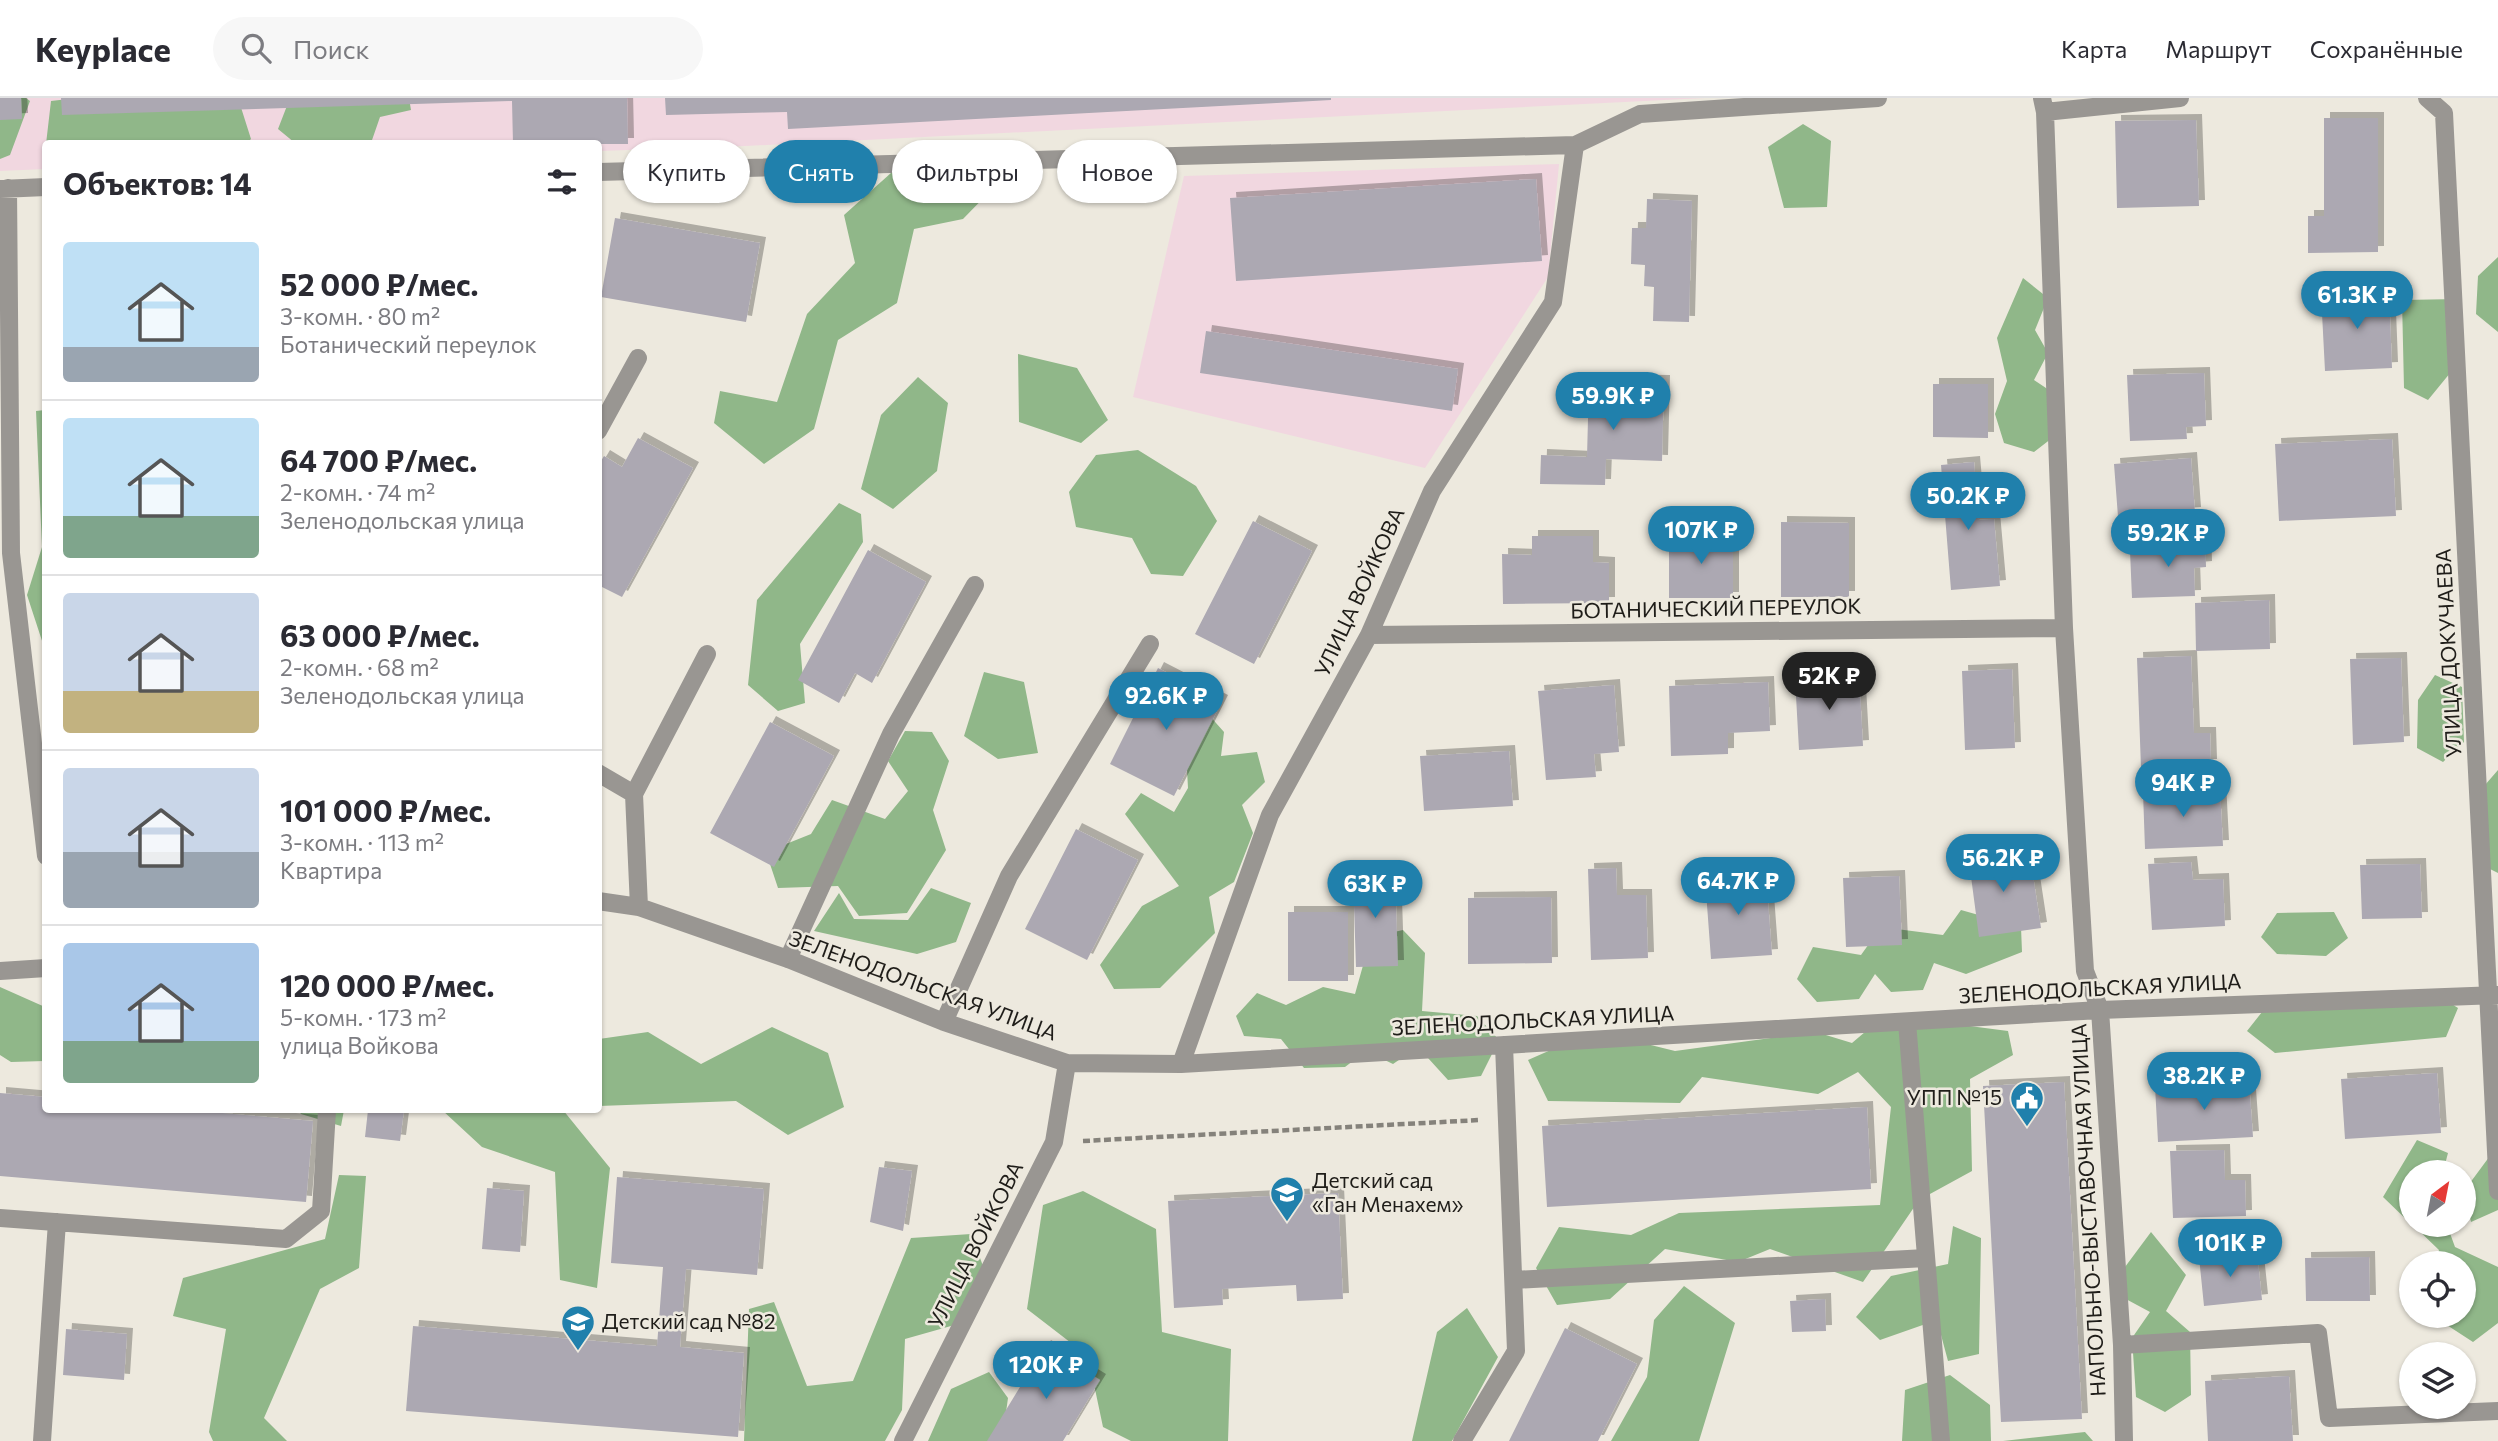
<!DOCTYPE html>
<html lang="ru">
<head>
<meta charset="utf-8">
<style>
  body { margin:0; font-family:Commissioner,sans-serif; background:#f7f7f7; color:#2b2b33; height:100vh; display:flex; flex-direction:column; font-size:26px; white-space:nowrap }
  * { box-sizing:border-box; margin:0 }
  p { font-size:23px; color:#7c7c81 }
  .icon { flex:none; width:38px; height:38px; fill:none; stroke:currentColor; stroke-width:2; stroke-linecap:round; stroke-linejoin:round }
  .map { position:relative; flex:1; overflow:hidden }
  .sheet { position:absolute; left:42px; top:42px; width:560px; height:973px; display:flex; flex-direction:column; background:#fff; border-radius:7px; box-shadow:0 2px 5px #0004 }
  .sheet>* { flex:none }
  .hud { position:absolute; left:623px; top:42px; width:665px; height:63px; display:flex; gap:14px }
  .needle { width:46px; rotate:32deg }
  .controls { position:absolute; left:2399px; top:1062px; display:grid; gap:14px }
  .controls a { display:grid; place-items:center; width:77px; height:77px; border-radius:50%; background:#fff; box-shadow:0 2px 5px #0004; font-size:35px }
  .price { position:absolute; translate:-50% -60px; padding:0 16px; border-radius:24px; background:#2080ac; color:#fff; font-size:23px; line-height:46px; filter:drop-shadow(0 2px 4px #0008) }
  .price::after { content:''; position:absolute; left:50%; top:42px; width:21px; height:16px; margin-left:-10px; background:inherit; clip-path:polygon(0 0,100% 0,50% 100%) }
  .price.current { background:#222; color:#fff }
  ul { padding:0; list-style:none }
  li { display:flex; align-items:center; gap:21px; height:175px; padding:0 21px }
  li+li { border-top:2px solid #e1e1e2 }
  li span { display:grid; place-items:center; flex:none; width:196px; height:140px; border-radius:7px; color:#555 }
  li>.icon { margin-inline-start:auto }
  span .icon { width:84px; height:84px; fill:#fffc; stroke-width:1 }
  li b { font-size:30px }
  h2 { display:flex; justify-content:space-between; align-items:center; height:84px; padding:0 21px; font-size:30px }
  .tag { padding:0 24px; border-radius:32px; background:#fff; box-shadow:0 2px 5px #0004; font-size:24px; line-height:63px }
  .tag.current { background:#2080ac; color:#fff }
  header { display:flex; align-items:center; gap:42px; box-sizing:border-box; height:98px; padding:0 35px; background:#fff; border-bottom:2px solid #e1e1e2 }
  header strong { font-size:33px }
  nav { display:flex; gap:38px; margin-inline-start:auto; font-size:24px }
  .search { width:490px; height:63px; background:#f7f7f7; display:flex; align-items:center; gap:18px; box-sizing:border-box; padding:0 24px; border-radius:38px; color:#7c7c81; font-size:26px }
  .map>svg:first-child { display:block }
</style>
</head>
<body>
<header>
<strong>Keyplace</strong>
<div class="search"><svg class="icon" aria-label="search" viewBox="0 0 24 24"><circle cx="10" cy="10" r="6"/><path d="M15 15l6 6"/></svg>Поиск</div>
<nav><a>Карта</a><a>Маршрут</a><a>Сохранённые</a></nav>
</header>
<div class="map">
<svg width="2498" height="1343" viewBox="0 0 2498 1343">
  <defs>
    <filter id="shadow"><feDropShadow dx="6" dy="-6" stdDeviation="0" flood-color="#0004"/></filter>
  </defs>
  <rect width="100%" height="100%" fill="#ede9de"/>
  <path fill="#f1d7e0" d="M0 0H1705L745 48 599 53 598 46H46L45 71 0 73Z
    M1559 66 1548 179 1425 370 1133 299 1184 78Z"/>
  <path fill="#90b789" d="M0 0H26L30 3 10 57 0 61Z
    M77 0H238L251 41 246 46H46L51 3Z
    M290 0H409L411 12 380 19 371 45H295L278 31Z
    M1803 26 1831 43 1827 109 1784 110 1768 49Z
    M985 52 1003 80 963 121 914 131 897 205 838 242 814 331 764 366 714 325 720 293 777 304 807 216 855 165 844 117 910 58Z
    M2498 159V234L2476 216 2478 178Z
    M2023 180 2048 200 2035 232 2048 255 2034 282 2052 294 2056 337 2034 354 2004 345 1995 316 2007 283 1997 240Z
    M2459 201 2464 258 2428 302 2404 290 2402 202Z
    M1018 256 1077 270 1108 322 1081 345 1019 324Z
    M918 279 948 305 937 373 893 411 861 391 881 317Z
    M45 312H46L45 552 27 497 42 449 36 313Z
    M1138 352 1196 388 1217 423 1183 478 1151 476 1132 440 1076 429 1069 394 1096 357Z
    M839 405 861 416 863 444 800 546 805 605 778 613 748 587 757 502Z
    M984 574 1024 584 1038 655 998 661 964 638Z
    M2435 577 2462 589 2464 644 2443 664 2417 650 2418 602Z
    M1208 616 1224 634 1221 658 1257 654 1265 684 1242 707 1253 735 1234 784 1209 799 1215 835 1160 890 1114 891 1100 867 1142 808 1179 788 1125 716 1141 695 1174 714 1188 690 1185 635Z
    M905 633 932 634 949 663 933 712 946 752 907 815 859 818 838 788 778 790 766 754 811 736 832 702 885 721 908 693 888 663Z
    M2498 672V775L2488 770 2485 687Z
    M931 790 971 805 956 844 917 856 814 833 839 795 854 821 908 822Z
    M1961 812 2021 829 2022 854 1966 876 1934 865 1923 892 1891 894 1875 876 1859 901 1817 904 1797 881 1813 849 1861 857 1881 829 1943 837Z
    M2334 814 2348 840 2326 858 2277 856 2261 839 2277 815Z
    M1403 832 1425 855 1422 913 1477 918 1499 942 1481 978 1448 982 1418 949 1393 966 1366 953 1345 969 1304 970 1281 941 1244 938 1236 918 1257 895 1286 907 1323 889 1355 896 1371 839Z
    M0 889 45 909V963L11 964 0 957Z
    M2431 893 2458 910 2446 939 2275 955 2247 933 2262 914Z
    M1885 917 2008 933 2013 957 1970 981 1972 1073 1919 1102 1863 1184 1770 1151 1738 1164 1665 1151 1610 1201 1557 1207 1536 1170 1559 1129 1631 1137 1679 1115 1880 1107 1891 1009 1858 974 1818 996 1702 979 1680 1005 1548 1003 1528 962 1594 933 1675 953 1816 934 1852 945Z
    M772 929 828 955 844 1009 788 1037 736 1003 599 1008V941L648 934 701 966Z
    M298 1012H344L341 1028 301 1016Z
    M442 1012H563L610 1070 597 1190 560 1182 555 1074 482 1049Z
    M2417 1042 2448 1055 2443 1074H2412L2411 1126 2383 1099Z
    M2498 1047V1112L2471 1124 2464 1093Z
    M339 1077 366 1078 359 1170 320 1191 264 1320 287 1343H213L209 1334 226 1231 173 1218 183 1180 325 1141Z
    M1083 1093 1156 1131 1162 1234 1231 1251 1228 1343H1131L1103 1329 1088 1258 1027 1211 1043 1107Z
    M2413 1127H2447L2455 1149 2498 1169V1225L2473 1244 2433 1218H2464V1166L2435 1165 2439 1152Z
    M1953 1128 1981 1140 1979 1256 1948 1263 1937 1222 1880 1242 1856 1219 1891 1178 1948 1166Z
    M2151 1134 2186 1177 2166 1213 2190 1234 2191 1297 2165 1314 2136 1299 2132 1240 2150 1214 2124 1200 2125 1169Z
    M971 1136 986 1176 958 1226 905 1241 902 1312 885 1343H744L749 1211 774 1204 807 1288 853 1283 911 1140Z
    M1684 1188 1735 1225 1699 1343H1611L1647 1279 1654 1222Z
    M1467 1210 1498 1259 1452 1343H1412L1437 1234Z
    M989 1274 1008 1300 1002 1343H928L951 1291Z
    M1950 1277 1990 1307 1991 1343H1902L1905 1292Z
    M2085 1334 2093 1343H2003Z"/>
  <path fill="#aca8b2" filter="url(#shadow)" d="M0 0H21L22 21 0 22Z
    M61 0H627L628 46H513L512 3 62 17Z
    M665 0H1331V2L788 31 787 14 666 17Z
    M2324 20H2378V154L2308 155V118H2324Z
    M2196 22 2199 108 2117 110 2115 23Z
    M1536 81 1542 163 1236 183 1230 100Z
    M1647 101 1692 103 1689 224 1653 223 1654 189 1644 188 1645 167 1631 166 1632 130H1646Z
    M615 120 760 145 746 224 601 199Z
    M2389 193 2392 270 2325 273 2321 196Z
    M1206 233 1458 271 1452 313 1200 275Z
    M2204 275 2206 328 2186 329 2187 341 2130 343 2127 277Z
    M1589 282 1664 283 1662 363 1606 361 1605 387 1540 386 1541 357 1587 359Z
    M1933 286H1988V340L1933 339Z
    M638 340 693 370 622 499 598 487V368L604 358 622 369Z
    M2392 341 2396 418 2279 423 2275 346Z
    M2191 360 2195 415 2164 417 2166 441 2120 445 2114 366Z
    M1974 364 1979 422 1994 421 2000 488 1951 492 1941 367Z
    M1253 423 1312 453 1254 566 1195 536Z
    M1781 424 1849 425V499H1781Z
    M2205 436 2206 469 2194 470 2195 498 2132 500 2130 453 2174 452 2173 437Z
    M1669 437H1733V500H1669Z
    M1532 438H1593V464L1609 465V505L1503 506 1502 456 1532 457Z
    M868 452 926 484 872 585 855 575 839 605 798 582Z
    M2269 502 2270 551 2196 553 2195 505Z
    M2191 558 2194 635H2210L2211 667 2141 670 2137 560Z
    M2401 560 2404 644 2353 647 2350 561Z
    M1158 570 1222 603 1174 698 1110 666Z
    M2012 571 2015 650 1965 652 1962 573Z
    M1859 576 1863 648 1799 652 1795 580Z
    M1768 584 1770 633 1728 635V656L1671 658 1669 588Z
    M1614 587 1619 654 1594 656 1596 679 1546 682 1538 593Z
    M770 624 834 658 774 769 710 735Z
    M1509 653 1513 708 1424 713 1420 658Z
    M2220 691 2223 748 2145 751 2143 694Z
    M1076 731 1138 762 1087 862 1025 831Z
    M2013 750 2017 773 2032 771 2041 830 1979 839 1968 756Z
    M2191 764 2193 782 2223 781 2225 828 2152 832 2148 766Z
    M2420 766 2422 820 2362 821 2360 767Z
    M1616 770 1617 797H1646L1648 860 1591 862 1588 771Z
    M1395 776 1398 868 1356 869 1353 777Z
    M1766 776 1772 857 1711 861 1705 780Z
    M1899 778 1902 847 1846 849 1843 780Z
    M1551 799 1552 865 1468 866V800Z
    M1288 814H1348V883H1288Z
    M2437 975 2441 1035 2345 1041 2341 981Z
    M2249 983 2253 1039 2158 1044 2155 988Z
    M2064 984 2082 1321 2001 1324 1983 988Z
    M0 995 46 999V1012H188L313 1023 306 1104 0 1078Z
    M1867 1009 1871 1091 1547 1109 1542 1028Z
    M368 1012H404L400 1043 365 1039Z
    M2224 1052 2225 1082H2245L2246 1118 2173 1120 2170 1053Z
    M879 1069 912 1073 903 1133 870 1124Z
    M617 1079 764 1091 757 1177 686 1171 680 1249 744 1255 738 1339 406 1313 413 1228 657 1248 663 1169 611 1165Z
    M487 1090 524 1093 520 1154 482 1151Z
    M1338 1095 1343 1201 1297 1203 1296 1187 1222 1191 1223 1207 1174 1210 1168 1103Z
    M2257 1154 2262 1202 2204 1208 2199 1159Z
    M2369 1159 2370 1203H2306L2305 1160Z
    M1825 1201 1826 1233 1792 1234 1790 1203Z
    M1565 1230 1637 1266 1598 1343H1509Z
    M66 1231 127 1236 124 1282 63 1277Z
    M1045 1248 1100 1282 1063 1343H987Z
    M2289 1278 2293 1343H2208L2205 1283Z"/>
  <g fill="none" stroke-linecap="round" stroke-linejoin="round">
    <path stroke="#85827b" stroke-width="4.5" stroke-dasharray="7 3.5" stroke-linecap="butt" d="M1083 1043 1480 1022"/>
    <path stroke="#999692" stroke-width="18" d="M2042 0 2045 14 2064 530 2085 873 2100 912 2122 1247 2124 1343
      M2427 0 2444 15 2498 1093
      M2045 14 2180 0
      M598 74 1575 47 1640 16 1878 0
      M8 90 11 455 46 758
      M0 91 46 89
      M598 333 638 260
      M1369 537 2064 530
      M598 675 634 696
      M598 803 639 809 788 861 944 924 1067 965 1181 966 2100 912 2498 897
      M639 809 634 696 707 556
      M788 861 891 636 975 487
      M0 873 46 870
      M944 924 1009 778 1150 546
      M1907 924 1941 1343
      M1181 966 1270 717 1369 537 1432 393 1553 204 1575 47
      M0 1120 286 1141 321 1113 327 1012
      M1514 1182 1926 1160
      M2122 1247 2318 1235 2329 1320 2498 1313
      M42 1343 57 1124
      M903 1343 1054 1044 1067 965
      M1462 1343 1516 1253 1504 947"/>
  </g>
  <defs>
    <g id="civic-pin" transform="scale(1.75)"><path d="M0 17L-7.5 6A9.5 9.5 0 1 1 7.5 6Z" fill="#2080ac" stroke="#ede9de"/><path d="M-.6-6.5H3V-4.5H.6V-3L4-1V1h2V6H-6V1h2V-1L-.6-3ZM-1.2 2.5V6h2.4V2.5Z" fill="#fff"/></g>
    <g id="school-pin" transform="scale(1.75)"><path d="M0 17L-7.5 6A9.5 9.5 0 1 1 7.5 6Z" fill="#2080ac" stroke="#ede9de"/><path d="M0-5L7-2L0 1L-7-2ZM-4 1L0 2.5L4 1V4Q0 6-4 4Z" fill="#fff"/></g>
  </defs>
  <g fill-rule="evenodd">
    <use href="#civic-pin" x="2027" y="1000"/>
    <use href="#school-pin" x="1287" y="1095"/>
    <use href="#school-pin" x="578" y="1224"/>
  </g>
  <g text-anchor="middle" stroke-width="5" stroke-linejoin="round" paint-order="stroke">
    <g font-size="21" fill="#1f1d19" stroke="#ede9de">
      <text transform="translate(1360 494) rotate(-65)" y="7">УЛИЦА ВОЙКОВА</text>
      <text transform="translate(1716 511) rotate(-1)" y="7">БОТАНИЧЕСКИЙ ПЕРЕУЛОК</text>
      <text transform="translate(2449 555) rotate(-93)" y="7">УЛИЦА ДОКУЧАЕВА</text>
      <text transform="translate(923 888) rotate(20)" y="7">ЗЕЛЕНОДОЛЬСКАЯ УЛИЦА</text>
      <text transform="translate(2100 891) rotate(-3)" y="7">ЗЕЛЕНОДОЛЬСКАЯ УЛИЦА</text>
      <text transform="translate(1533 923) rotate(-3)" y="7">ЗЕЛЕНОДОЛЬСКАЯ УЛИЦА</text>
      <text transform="translate(2089 1112) rotate(-93)" y="7">НАПОЛЬНО-ВЫСТАВОЧНАЯ УЛИЦА</text>
      <text transform="translate(976 1147) rotate(-63)" y="7">УЛИЦА ВОЙКОВА</text>
    </g>
    <g font-size="21" fill="#1f1d19" stroke="#ede9de" text-anchor="start">
      <text x="2002" y="1007" text-anchor="end">УПП №15</text>
      <text x="1312" y="1090">Детский сад<tspan x="1312" dy="24">«Ган Менахем»</tspan></text>
      <text x="602" y="1231">Детский сад №82</text>
    </g>
  </g>
</svg>
<div class="controls">
<a><svg class="needle" viewBox="-14 -14 28 28"><path d="M0-13l5 13h-10z" fill="#e53935"/><path d="M0 13l5-13h-10z" fill="#7c7c81"/></svg></a>
<a><svg class="icon" aria-label="locate" viewBox="0 0 24 24"><circle cx="12" cy="12" r="6"/><path d="M12 2v4M12 18v4M2 12h4M18 12h4"/></svg></a>
<a><svg class="icon" aria-label="layers" viewBox="0 0 24 24"><path d="M12 4l9 5-9 5-9-5zM3 14l9 5 9-5"/></svg></a>
</div>
<b class="price" style="left:2357px;top:233px">61.3K ₽</b>
<b class="price" style="left:1613px;top:334px">59.9K ₽</b>
<b class="price" style="left:1968px;top:434px">50.2K ₽</b>
<b class="price" style="left:1701px;top:468px">107K ₽</b>
<b class="price" style="left:2168px;top:471px">59.2K ₽</b>
<b class="price current" style="left:1829px;top:614px">52K ₽</b>
<b class="price" style="left:1166px;top:634px">92.6K ₽</b>
<b class="price" style="left:2183px;top:721px">94K ₽</b>
<b class="price" style="left:2003px;top:796px">56.2K ₽</b>
<b class="price" style="left:1738px;top:819px">64.7K ₽</b>
<b class="price" style="left:1375px;top:822px">63K ₽</b>
<b class="price" style="left:2204px;top:1014px">38.2K ₽</b>
<b class="price" style="left:2230px;top:1181px">101K ₽</b>
<b class="price" style="left:1046px;top:1303px">120K ₽</b>
<div class="hud">
<a class="tag">Купить</a>
<a class="tag current">Снять</a>
<a class="tag">Фильтры</a>
<a class="tag">Новое</a>
</div>
<section class="sheet">
<h2>Объектов: 14<svg class="icon" aria-label="filters" viewBox="0 0 24 24"><path d="M4 7h16M4 17h16"/><circle cx="9" cy="7" r="2"/><circle cx="15" cy="17" r="2"/></svg></h2>
<ul>
<li><span style="background:linear-gradient(#bfe0f5 75%,#9aa5b1 0)"><svg class="icon" aria-label="home" viewBox="0 0 24 24"><path d="M3 11l9-7 9 7M6 9v11h12V9"/></svg></span><div><b>52 000 ₽/мес.</b><p>3-комн. · 80 m²</p><p>Ботанический переулок</p></div></li>
<li><span style="background:linear-gradient(#bfe0f5 70%,#7fa58c 0)"><svg class="icon" aria-label="home" viewBox="0 0 24 24"><path d="M3 11l9-7 9 7M6 9v11h12V9"/></svg></span><div><b>64 700 ₽/мес.</b><p>2-комн. · 74 m²</p><p>Зеленодольская улица</p></div></li>
<li><span style="background:linear-gradient(#c9d6e8 70%,#c2b280 0)"><svg class="icon" aria-label="home" viewBox="0 0 24 24"><path d="M3 11l9-7 9 7M6 9v11h12V9"/></svg></span><div><b>63 000 ₽/мес.</b><p>2-комн. · 68 m²</p><p>Зеленодольская улица</p></div></li>
<li><span style="background:linear-gradient(#c9d6e8 60%,#9aa5b1 0)"><svg class="icon" aria-label="home" viewBox="0 0 24 24"><path d="M3 11l9-7 9 7M6 9v11h12V9"/></svg></span><div><b>101 000 ₽/мес.</b><p>3-комн. · 113 m²</p><p>Квартира</p></div></li>
<li><span style="background:linear-gradient(#a9c7e8 70%,#7fa58c 0)"><svg class="icon" aria-label="home" viewBox="0 0 24 24"><path d="M3 11l9-7 9 7M6 9v11h12V9"/></svg></span><div><b>120 000 ₽/мес.</b><p>5-комн. · 173 m²</p><p>улица Войкова</p></div></li>
</ul>
</section>
</div>
</body>
</html>
